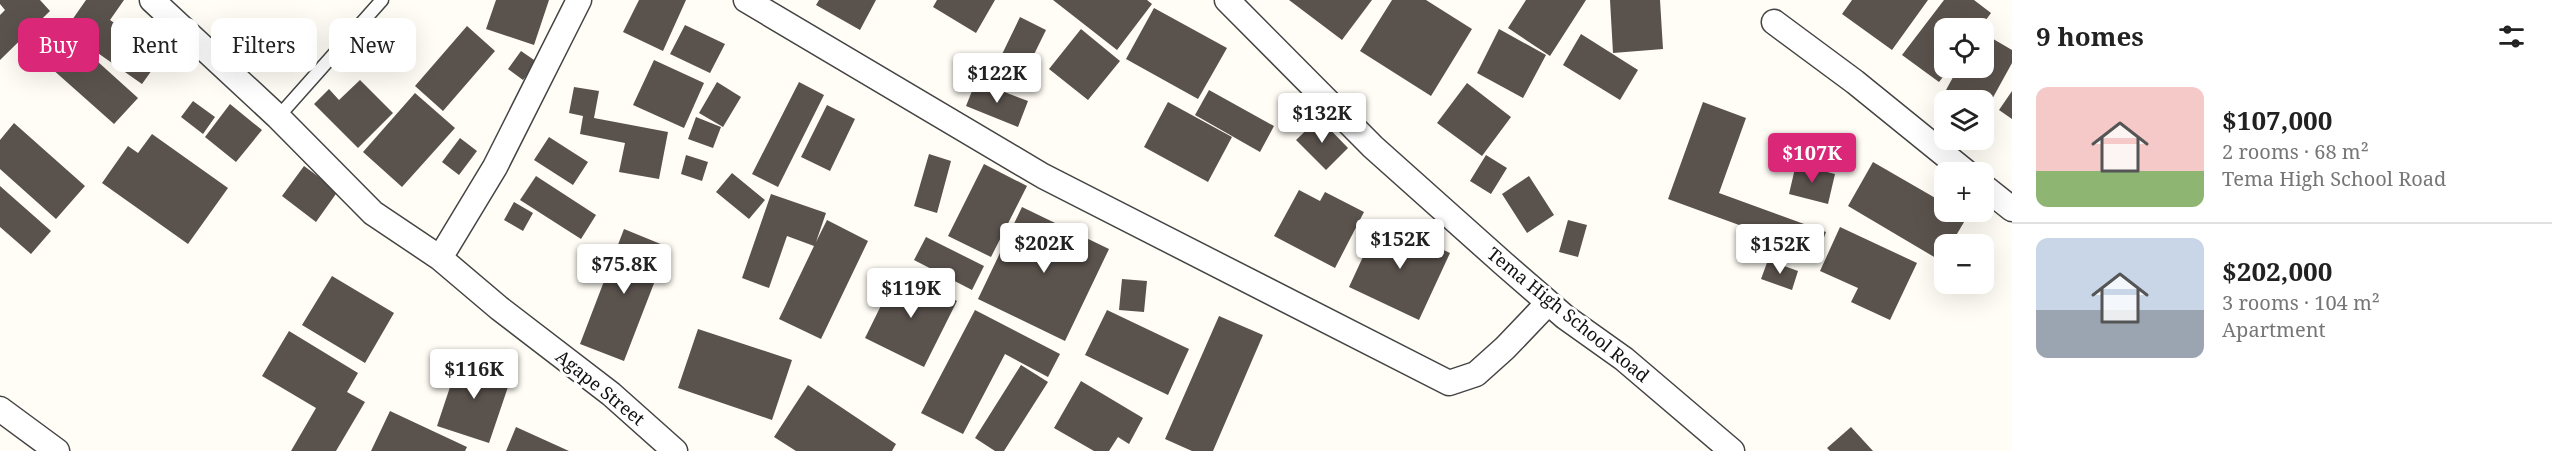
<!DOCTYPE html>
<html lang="en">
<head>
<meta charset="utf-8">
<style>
  body { margin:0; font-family:"Noto Serif",serif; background:#f2f2f2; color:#222; height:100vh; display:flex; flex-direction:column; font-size:22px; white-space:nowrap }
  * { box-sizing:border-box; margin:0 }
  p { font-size:20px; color:#767676 }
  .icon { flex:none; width:33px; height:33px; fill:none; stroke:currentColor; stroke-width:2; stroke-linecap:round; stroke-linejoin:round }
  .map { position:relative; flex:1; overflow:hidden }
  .sheet { display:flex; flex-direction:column; background:#fff; width:540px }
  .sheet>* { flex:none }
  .guide { position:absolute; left:18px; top:18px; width:570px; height:54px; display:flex; gap:12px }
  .controls { position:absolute; left:1934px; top:18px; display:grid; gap:12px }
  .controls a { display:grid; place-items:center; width:60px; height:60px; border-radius:12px; background:#fff; box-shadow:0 6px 24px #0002; font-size:30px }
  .price { position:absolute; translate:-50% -51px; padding:0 14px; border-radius:6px; background:#fff; color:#222; font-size:20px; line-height:39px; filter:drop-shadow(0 2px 3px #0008) }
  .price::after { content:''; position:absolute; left:50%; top:36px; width:18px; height:14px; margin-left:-9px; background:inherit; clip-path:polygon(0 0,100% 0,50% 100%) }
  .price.current { background:#db2777; color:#fff }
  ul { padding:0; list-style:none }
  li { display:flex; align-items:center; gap:18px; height:150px; padding:0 24px }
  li+li { border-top:2px solid #e0e0e0 }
  li span { display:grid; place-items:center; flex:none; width:168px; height:120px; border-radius:12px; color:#555 }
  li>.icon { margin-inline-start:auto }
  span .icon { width:72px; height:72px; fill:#fffc; stroke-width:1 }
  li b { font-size:26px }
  h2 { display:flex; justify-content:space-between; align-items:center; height:72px; padding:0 24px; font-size:26px }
  .pill { padding:0 21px; border-radius:12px; background:#fff; box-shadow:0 6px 24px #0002; font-size:21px; line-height:54px }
  .pill.current { background:#db2777; color:#fff }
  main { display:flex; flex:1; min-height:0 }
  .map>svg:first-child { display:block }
</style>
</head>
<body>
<main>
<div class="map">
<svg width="2012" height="451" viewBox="0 0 2012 451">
  <rect width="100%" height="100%" fill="#fffdf5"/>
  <path fill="#5a524d" d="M0 0H40L50 11 0 60V15L5 10 0 4Z
    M86 0H124L110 20 162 56 142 84 65 30Z
    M496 0H549L534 45 486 29Z
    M639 0H686L663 51 623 32Z
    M819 0H876L860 30 816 5Z
    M937 0H995L976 33 933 7Z
    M1053 0H1147L1152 4 1117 50Z
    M1289 0H1372L1342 40Z
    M1392 0H1426L1472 29 1431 96 1360 51Z
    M1526 0H1586L1550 56 1508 28Z
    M1610 0H1660L1663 49 1613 53Z
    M1852 0H1928L1892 50 1842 14Z
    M1944 0H1974L1991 13 1980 28H1944V68H1950L1939 82 1902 55Z
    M1154 8 1227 48 1198 99 1126 59Z
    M1020 17 1046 30 1016 91 990 79Z
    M685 25 725 44 710 73 670 54Z
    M467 26 495 51 443 111 415 86Z
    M1081 29 1120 61 1088 100 1049 69Z
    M1499 29 1546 55 1523 98 1477 73Z
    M66 33 138 98 114 124 42 60Z
    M1983 33 2012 50V63L1985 112 1983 100H1964L1946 90 1958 68H1983Z
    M1581 34 1638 70 1620 100 1563 65Z
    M521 51 537 62 523 80 508 69Z
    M654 60 704 83 684 128 633 105Z
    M360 80 393 113 358 148 314 104 329 89 339 100Z
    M976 81 1028 101 1018 127 966 106Z
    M717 82 741 97 723 127 699 113Z
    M799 82 824 95 778 187 752 174Z
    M1467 83 1511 117 1482 156 1437 123Z
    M574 87 599 91 594 118 668 132 659 179 619 172 625 143 580 134 583 116 569 113Z
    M1209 90 1274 126 1260 152 1195 115Z
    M2012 91V119L1999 110Z
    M415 93 455 128 402 187 363 152Z
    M193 101 215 117 203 134 181 117Z
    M1168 102 1232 137 1208 182 1144 147Z
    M1703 102 1746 118 1719 193 1826 232 1818 254 1668 199Z
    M230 104 262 130 236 162 205 137Z
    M827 105 855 119 830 171 801 157Z
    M696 117 721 127 713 148 688 139Z
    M1319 118 1348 148 1326 170 1296 140Z
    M14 123 85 186 56 219 0 169V140Z
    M152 134 228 188 188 244 102 183 128 146 138 153Z
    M549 137 588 162 573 185 534 160Z
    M460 138 477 151 459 175 442 162Z
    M929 154 951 161 937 213 914 206Z
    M686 155 708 162 702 181 681 174Z
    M1486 155 1507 168 1491 194 1470 181Z
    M1873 162 1944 203V212H1958L1967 217 1951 244H1944V256L1941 261 1848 206Z
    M984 164 1027 186 991 257 948 236Z
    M1796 164 1835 174 1828 204 1789 194Z
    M304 166 338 191 316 222 282 196Z
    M732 173 765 200 749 219 716 192Z
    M536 176 596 215 581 239 520 200Z
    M1529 176 1554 215 1527 233 1502 194Z
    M0 186 51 231 31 254 0 227Z
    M1299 190 1320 201 1325 192 1364 212 1335 268 1274 236Z
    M771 194 826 213 816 242 827 220 868 241 821 339 779 319 814 246 787 236 769 288 742 278Z
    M514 202 533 213 523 231 504 220Z
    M1022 207 1109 249 1065 341 978 299Z
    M1380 220 1450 253 1419 320 1349 287Z
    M1568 220 1587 225 1578 257 1559 252Z
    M1840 227 1917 263 1890 320 1851 302 1858 288 1820 271Z
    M624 229 668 247 624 361 580 344Z
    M926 237 984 266 972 290 914 260Z
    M1768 260 1798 271 1792 290 1761 279Z
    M898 271 957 301 924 367 865 338Z
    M332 276 394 313 365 363 302 325Z
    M1122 279 1147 281 1144 312 1119 310Z
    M975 310 1060 354 1048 377 1005 354 963 434 921 413Z
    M1107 310 1189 349 1168 395 1085 355Z
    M1219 316 1263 335 1213 451H1192L1165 439Z
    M698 329 792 360 772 420 678 388Z
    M289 331 358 373 347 392 365 402 336 451H291L316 408 262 376Z
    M460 357 512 375 489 443 437 426Z
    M1021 365 1048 382 1004 451H995L975 438Z
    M1081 381 1143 418 1129 444 1118 437 1109 451H1094L1054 428Z
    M808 385 896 444 892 451H796L774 437Z
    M390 411 467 447 465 451H371Z
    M516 427 569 451H506Z
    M1851 427 1873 451H1830L1827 448Z"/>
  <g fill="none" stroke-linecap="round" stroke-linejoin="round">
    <g stroke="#444" stroke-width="15">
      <path id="lane" d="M278 117 382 0"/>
    </g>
    <g stroke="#444" stroke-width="27">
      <path id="street" d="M152 0 278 117 373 213 440 258 499 308 611 394 675 451
        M746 0 1043 176 1449 383 1476 374 1505 348 1548 303
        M1227 0 1373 147 1504 264 1565 317 1624 359 1732 451
        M1774 22 1855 82 1966 172
        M1983 186 2012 209
        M440 258 495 167 579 0
        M0 409 57 451"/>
    </g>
    <use href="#lane" stroke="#fff" stroke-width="12"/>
    <use href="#street" stroke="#fff" stroke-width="24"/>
  </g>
  <g text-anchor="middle" stroke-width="6" stroke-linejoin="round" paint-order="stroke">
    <g font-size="18" fill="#111" stroke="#fff">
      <text transform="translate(1568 315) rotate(39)" y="6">Tema High School Road</text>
      <text transform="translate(600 388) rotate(39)" y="6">Agape Street</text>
    </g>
  </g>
</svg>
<div class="controls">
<a><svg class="icon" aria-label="locate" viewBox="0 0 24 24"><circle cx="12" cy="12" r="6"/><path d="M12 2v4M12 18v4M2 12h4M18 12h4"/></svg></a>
<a><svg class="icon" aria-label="layers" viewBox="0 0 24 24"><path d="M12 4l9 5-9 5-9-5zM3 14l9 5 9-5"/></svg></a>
<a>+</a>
<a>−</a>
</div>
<b class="price" style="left:997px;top:104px">$122K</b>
<b class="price" style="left:1322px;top:144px">$132K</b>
<b class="price current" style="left:1812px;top:184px">$107K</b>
<b class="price" style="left:1400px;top:270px">$152K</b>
<b class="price" style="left:1044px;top:274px">$202K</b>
<b class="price" style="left:1780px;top:275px">$152K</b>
<b class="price" style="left:624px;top:295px">$75.8K</b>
<b class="price" style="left:911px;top:319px">$119K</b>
<b class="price" style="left:474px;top:400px">$116K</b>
<div class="guide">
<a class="pill current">Buy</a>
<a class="pill">Rent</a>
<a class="pill">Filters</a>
<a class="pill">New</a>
</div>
</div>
<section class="sheet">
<h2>9 homes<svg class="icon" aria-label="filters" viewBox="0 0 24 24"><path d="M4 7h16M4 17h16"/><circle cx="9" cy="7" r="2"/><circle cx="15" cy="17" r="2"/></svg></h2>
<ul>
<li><span style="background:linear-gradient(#f6c9c9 70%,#8fb573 0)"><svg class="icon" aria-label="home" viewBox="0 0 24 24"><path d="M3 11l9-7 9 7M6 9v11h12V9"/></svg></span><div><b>$107,000</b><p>2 rooms · 68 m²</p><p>Tema High School Road</p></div></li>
<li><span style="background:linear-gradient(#c9d6e8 60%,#9aa5b1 0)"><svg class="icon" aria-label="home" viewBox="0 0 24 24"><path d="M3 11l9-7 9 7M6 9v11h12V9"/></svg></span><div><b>$202,000</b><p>3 rooms · 104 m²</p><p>Apartment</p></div></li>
</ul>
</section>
</main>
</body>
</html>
